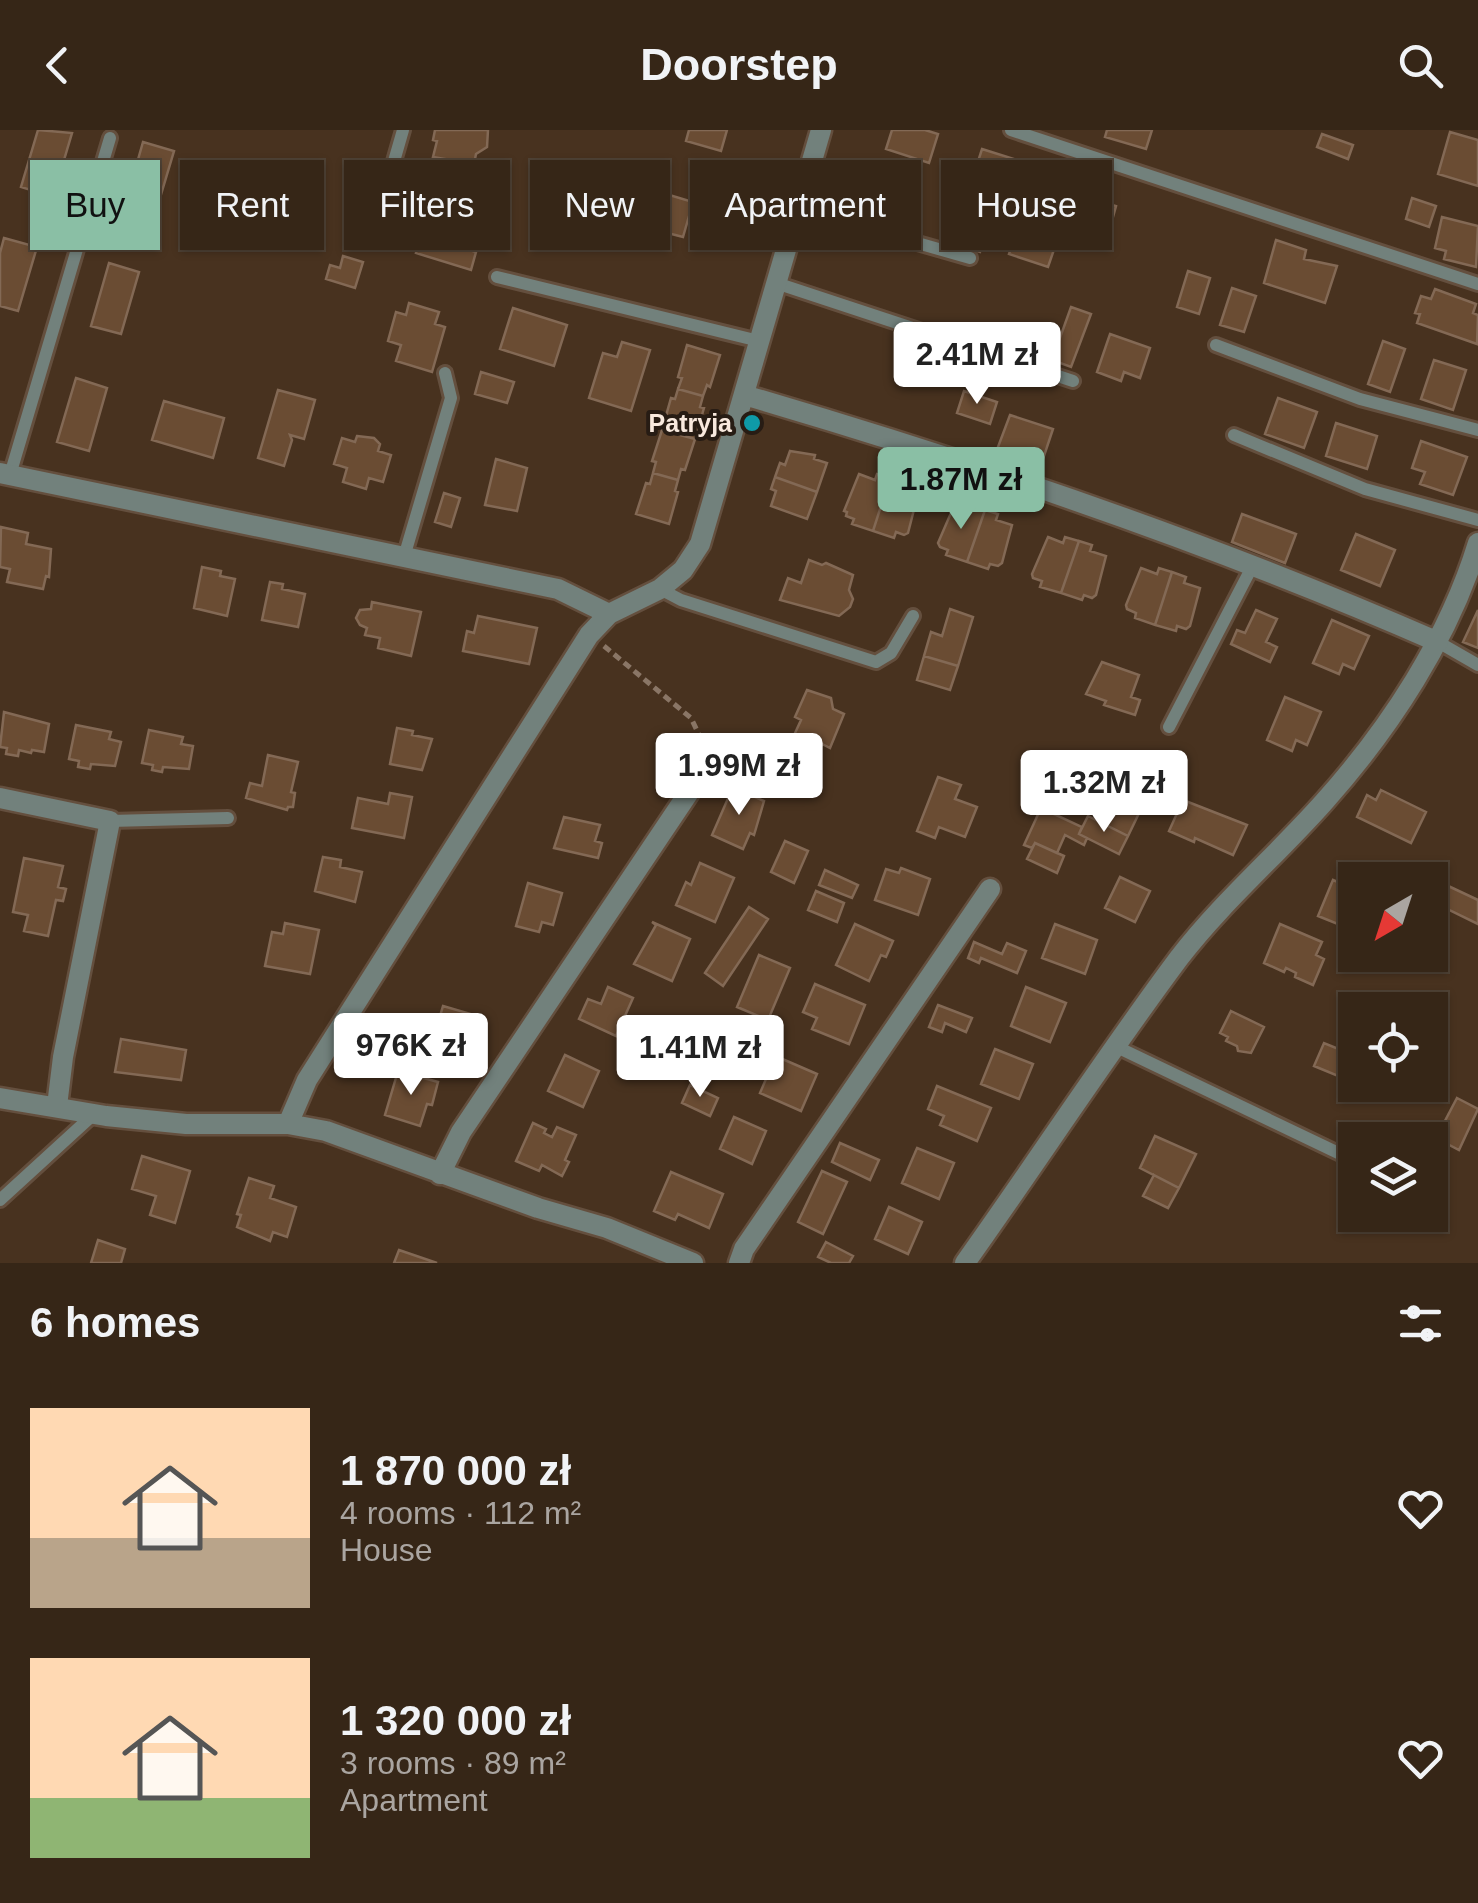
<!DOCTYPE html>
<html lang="en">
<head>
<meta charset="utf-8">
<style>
  body { margin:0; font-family:Helvetica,sans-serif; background:#413224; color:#f1f3f6; height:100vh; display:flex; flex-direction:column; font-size:38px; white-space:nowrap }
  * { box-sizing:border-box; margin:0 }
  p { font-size:32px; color:#aaa5a1 }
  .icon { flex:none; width:55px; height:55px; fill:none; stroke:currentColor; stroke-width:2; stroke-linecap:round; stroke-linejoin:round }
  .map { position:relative; height:1133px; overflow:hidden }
  .side { display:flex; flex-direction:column; background:#362617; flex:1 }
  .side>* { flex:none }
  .hud { position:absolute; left:30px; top:30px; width:1420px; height:90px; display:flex; gap:20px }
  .needle { width:65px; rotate:219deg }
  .fabs { position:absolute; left:1338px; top:732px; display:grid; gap:20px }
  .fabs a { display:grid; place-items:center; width:110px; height:110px; border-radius:0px; background:#362617; box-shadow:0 2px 8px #0004,0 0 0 2px #504336; font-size:50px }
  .price { position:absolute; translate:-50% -85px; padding:0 22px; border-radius:10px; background:#fff; color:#222; font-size:32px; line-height:65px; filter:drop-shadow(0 2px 5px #0008) }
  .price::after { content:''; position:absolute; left:50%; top:60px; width:30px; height:22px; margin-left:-15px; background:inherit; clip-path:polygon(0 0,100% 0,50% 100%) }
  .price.current { background:#8abfa5; color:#111 }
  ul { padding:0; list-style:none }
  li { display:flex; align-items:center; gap:30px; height:250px; padding:0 30px }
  li span { display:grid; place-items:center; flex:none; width:280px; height:200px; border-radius:0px; color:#555 }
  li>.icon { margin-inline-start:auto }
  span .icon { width:120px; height:120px; fill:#fffc; stroke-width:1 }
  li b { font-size:42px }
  h2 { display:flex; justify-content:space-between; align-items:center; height:120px; padding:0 30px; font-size:42px }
  .pill { padding:0 35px; border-radius:0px; background:#362617; box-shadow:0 2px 8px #0004,0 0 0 2px #504336; font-size:35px; line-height:90px }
  .pill.current { background:#8abfa5; color:#111 }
  header { display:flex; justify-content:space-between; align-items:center; height:130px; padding:0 30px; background:#362617; font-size:45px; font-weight:700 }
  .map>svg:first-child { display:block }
</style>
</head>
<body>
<header><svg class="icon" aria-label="back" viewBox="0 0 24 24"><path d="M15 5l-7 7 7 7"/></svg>Doorstep<svg class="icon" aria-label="search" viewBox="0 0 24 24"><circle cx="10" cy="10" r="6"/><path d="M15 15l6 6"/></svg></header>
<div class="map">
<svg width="1478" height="1133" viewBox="0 0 1478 1133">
  <rect width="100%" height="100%" fill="#48321f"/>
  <path fill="#6a4c33" stroke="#836955" stroke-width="2.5" d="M38 0 72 3 53 67 21 57Z
    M435 0H488L487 17 476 24 474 34 433 27 437 11 433 10Z
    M689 0H727L721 21 686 11Z
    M892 0H925L938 4 929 33 886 19Z
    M1107 0H1152L1146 19 1105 7Z
    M1450 2 1478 10V56L1438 44Z
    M1322 4 1353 15 1348 29 1317 17Z
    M143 12 174 21 154 88 124 79Z
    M982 19 1014 29 1005 57 973 47Z
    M1065 61 1116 76 1110 98 1059 83Z
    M666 64 693 72 683 107 656 100Z
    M970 68 994 76 980 122 955 114Z
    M1412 68 1436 76 1429 97 1406 89Z
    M432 73 472 86 462 118 476 122 471 140 416 123Z
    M1442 87 1478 96 1476 137 1444 129 1446 121 1435 118Z
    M1021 89 1060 102 1048 137 1009 124Z
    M4 108 37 117 18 181 0 176V123Z
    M1276 110 1306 120 1304 129 1337 136 1325 173 1264 153Z
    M343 126 363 132 355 158 326 149 330 135 340 138Z
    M109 133 139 142 121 204 91 196Z
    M1188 141 1210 148 1199 184 1177 177Z
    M1232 158 1256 166 1244 202 1220 195Z
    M1435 159 1476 174 1473 183 1478 185 1477 214 1417 193 1420 184 1415 183 1421 166 1431 169Z
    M409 173 439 182 435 194 445 197 432 242 396 231 401 215 388 211 396 182 406 185Z
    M1071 177 1091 184 1071 237 1052 230Z
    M513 178 567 195 554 236 500 219Z
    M1110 204 1150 218 1140 248 1124 242 1121 251 1097 242Z
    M1383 211 1405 219 1390 262 1368 254Z
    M622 212 650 220 631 281 589 268 603 223 617 227Z
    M687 215 720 225 710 257 707 255 703 266 678 259 682 248 678 247Z
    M1434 230 1466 240 1453 280 1421 269Z
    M481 242 514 252 507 273 475 264Z
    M76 248 107 258 89 321 57 312Z
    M678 259 703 266 700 277 704 278 695 309 662 300 671 268 675 269Z
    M278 260 315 270 304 309 290 305 292 310 284 336 258 328Z
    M964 261 997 272 990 294 957 283Z
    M1278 268 1317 282 1304 318 1265 304Z
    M164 271 224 288 213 328 152 310Z
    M1010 285 1053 299 1042 332 998 317Z
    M1336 293 1377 306 1367 339 1326 326Z
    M662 300 695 309 685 340 681 339 678 350 653 343 656 332 652 331Z
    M357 306 374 308 380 314 378 321 391 325 383 352 369 348 366 359 343 352 347 338 334 334 342 308 355 312Z
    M1421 311 1467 327 1453 365 1420 354 1425 342 1412 338Z
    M790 321 815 325 814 329 827 333 817 362 775 347 780 333 785 335Z
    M496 329 527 338 517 381 485 375Z
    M653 343 678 350 675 361 678 362 669 394 636 384 646 353 650 354Z
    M859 344 875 350 877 344 890 348 873 401 852 394 854 389 846 386 847 382 844 381Z
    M775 347 817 362 807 389 771 376 776 361 771 359Z
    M890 348 904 353 902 358 918 364 908 403 904 405 896 402 894 408 873 401Z
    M444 363 460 368 451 397 435 392Z
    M972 375 985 380 967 432 946 425 948 420 940 417 938 413 954 376 970 381Z
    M985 380 998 384 996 390 1012 395 1002 433 998 436 990 434 988 439 967 432Z
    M1242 384 1296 404 1285 433 1232 412Z
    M1 397 28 403 26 414 51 419 49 447 46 446 43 459 7 452 10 439 0 437Z
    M1356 404 1395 420 1380 456 1341 440Z
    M1048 407 1063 413 1065 407 1079 411 1061 463 1040 457 1042 451 1033 448 1032 444Z
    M1079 411 1092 415 1090 421 1106 426 1096 465 1092 468 1084 465 1082 470 1061 463Z
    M809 430 822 435 826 433 853 445 849 460 853 469 850 477 839 486 780 470 788 448 801 453Z
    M202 437 221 441 220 446 235 449 227 486 194 478Z
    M1141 438 1157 444 1159 438 1172 442 1155 495 1135 488 1136 483 1127 479 1126 475Z
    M1172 442 1186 447 1184 453 1200 458 1190 496 1186 499 1177 496 1176 501 1155 495Z
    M270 452 283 454 282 459 305 464 298 497 262 490Z
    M372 472 421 482 411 526 378 518 380 508 365 505 367 498 360 495 356 488 360 480 371 479Z
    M950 479 973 487 958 536 924 526 931 502 942 506Z
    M1256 480 1277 489 1266 512 1277 517 1270 532 1231 514 1237 500 1245 503Z
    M1478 480V518L1463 512Z
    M478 486 537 498 529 534 463 521 467 501 474 503Z
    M1332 490 1369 506 1354 539 1343 534 1339 544 1313 533Z
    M924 526 958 536 950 560 917 550Z
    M1102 532 1139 545 1131 567 1140 570 1135 585 1104 575 1106 571 1086 564Z
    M807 560 831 568 833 579 844 584 830 618 822 614 817 626 790 614 801 590 795 587Z
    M1285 567 1321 582 1307 615 1296 610 1292 621 1267 610Z
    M4 582 49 594 44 622 32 620 31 623 19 620 18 626 6 624 7 618 0 617Z
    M76 595 111 602 109 609 121 612 115 636 91 634 90 639 78 637 79 631 69 629Z
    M397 598 413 601 412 605 432 609 422 640 390 634Z
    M149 600 183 607 181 614 193 616 189 639 163 637 162 642 152 640 153 635 142 633Z
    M268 625 298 632 291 662 295 663 293 677H288L287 680 246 668 250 653 262 656Z
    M938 647 961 655 955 669 977 677 965 707 939 697 935 708 917 701Z
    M733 657 764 671 754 705 750 703 743 719 712 705Z
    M1381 660 1426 682 1411 713 1357 687 1367 665 1376 670Z
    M1107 662 1141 679 1128 706 1094 689Z
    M390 663 412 667 404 708 352 698 358 668 388 674Z
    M1183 670 1247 695 1233 725 1195 708 1194 712 1169 701Z
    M1041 678 1082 697 1079 704 1087 708 1084 715 1065 705 1057 723 1035 713 1032 718 1024 715Z
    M1088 686 1128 706 1119 724 1079 704Z
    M564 687 600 695 595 711 602 713 598 728 554 718Z
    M785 711 808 721 794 753 771 742Z
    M1035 713 1064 726 1057 743 1027 729Z
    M323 727 341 730 340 737 362 742 355 772 315 761Z
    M24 728 63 736 58 757 66 759 63 771 56 770 48 806 24 801 28 785 13 782Z
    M700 733 734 748 715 792 676 775 686 752 691 755Z
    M901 738 930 749 918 785 875 770 886 739 899 743Z
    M825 740 858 755 852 768 819 755Z
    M1120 747 1150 761 1135 792 1105 778Z
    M1333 750 1355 759V801L1318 786Z
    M528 753 562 763 553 795 542 792 539 802 516 796Z
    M1444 754 1478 770V794L1435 773Z
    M816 761 844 773 837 792 808 780Z
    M749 777 768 789 723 856 705 843Z
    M652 792 690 809 672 851 634 834 656 795Z
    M285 793 319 800 310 844 265 836 272 802 283 804Z
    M855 794 893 811 886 827 881 825 869 851 836 835Z
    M1055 794 1097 810 1085 844 1042 828Z
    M1280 794 1322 812 1316 825 1324 829 1313 855 1295 847 1296 843 1286 838 1284 842 1264 833Z
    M974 812 1002 824 1007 813 1026 821 1017 843 981 828 979 833 968 828Z
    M759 825 790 838 768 890 737 877Z
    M815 854 865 875 849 914 812 899 817 888 803 882Z
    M608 857 633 868 616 906 579 889 588 869 601 874Z
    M1026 857 1066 873 1050 912 1011 896Z
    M938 875 972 888 966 902 945 893 942 902 929 897Z
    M443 876 481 887 469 931 430 920Z
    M1231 881 1264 897 1251 923 1238 921 1237 916 1226 911 1228 907 1220 903Z
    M1346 906 1355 909V953L1314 936 1324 913 1341 920Z
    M121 909 186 920 181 950 115 942Z
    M995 919 1033 934 1019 969 981 954Z
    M565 925 599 941 583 977 548 961Z
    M780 928 817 944 801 981 760 963 769 942 773 944Z
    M398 941 438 952 432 975 427 974 420 996 385 985Z
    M690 955 718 968 710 986 682 973Z
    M937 956 991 978 977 1011 940 995 944 986 928 979Z
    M1457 968 1478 979 1459 1020 1436 1008Z
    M734 987 766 1001 752 1034 720 1019Z
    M533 993 546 999 544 1003 552 1007 557 997 576 1005 565 1030 569 1032 562 1046 542 1035 539 1041 516 1031Z
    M1155 1006 1196 1024 1179 1058 1140 1038Z
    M840 1013 879 1030 870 1050 832 1032Z
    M917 1018 954 1033 939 1069 902 1053Z
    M142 1026 190 1041 175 1093 150 1085 156 1066 132 1059Z
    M822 1041 847 1052 823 1104 798 1092Z
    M671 1042 723 1064 709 1098 678 1084 675 1090 654 1081Z
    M1154 1045 1179 1058 1168 1078 1143 1066Z
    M249 1048 274 1056 270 1068 296 1077 287 1107 273 1102 270 1111 237 1097 241 1085 237 1084Z
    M889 1077 922 1092 908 1124 875 1109Z
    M98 1110 125 1119 121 1133H91Z
    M826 1112 853 1126 849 1133H831L818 1127Z
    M399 1120 437 1133H394Z"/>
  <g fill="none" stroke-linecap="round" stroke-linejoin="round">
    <g stroke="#644f3e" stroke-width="18">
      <path id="service" d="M1011 0 1478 154
        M798 79 970 128
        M371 111 403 0
        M497 147 759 211
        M776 153 1073 251
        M1216 215 1360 269 1478 300
        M1234 305 1365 359 1478 390
        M10 345 110 8
        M404 427 451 268 445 243
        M660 459 681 470 876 532 891 523 913 486
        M1438 512 1478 535
        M1169 597 1253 435
        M110 691 228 688
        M1117 917 1355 1031
        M0 1070 94 984"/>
    </g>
    <g stroke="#644f3e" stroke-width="25">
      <path id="minor" d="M744 265C980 334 1212 413 1438 512
        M0 343 558 459 609 484
        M0 668 110 691 63 927 57 976
        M0 968 106 986 186 994H288L326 1001 538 1078 607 1098 693 1133
        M288 994 307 950 589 505 609 484 660 459 683 440 700 414 821 0
        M440 1044 461 1002 710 631
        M739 1133 744 1119 990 759
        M965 1133C1037 1032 1105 927 1179 828 1223 771 1276 726 1324 672 1390 598 1449 508 1478 413"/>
    </g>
    <path stroke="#8a7666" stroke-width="5" stroke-dasharray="8 5" stroke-linecap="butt" d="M604 516 691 588 702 611"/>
    <use href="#service" stroke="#72817c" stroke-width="12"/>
    <use href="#minor" stroke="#72817c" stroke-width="20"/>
  </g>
  <circle fill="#0f9aa8" stroke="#271c14" stroke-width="4" cx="752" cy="293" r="10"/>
  <g text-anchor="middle" stroke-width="8" stroke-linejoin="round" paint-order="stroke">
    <g font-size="25" font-weight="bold" fill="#f8e9de" stroke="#271c14" text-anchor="end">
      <text x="732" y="302">Patryja</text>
    </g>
  </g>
</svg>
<div class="fabs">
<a><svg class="needle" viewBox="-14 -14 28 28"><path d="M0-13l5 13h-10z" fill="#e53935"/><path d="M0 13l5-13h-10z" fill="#aaa5a1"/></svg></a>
<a><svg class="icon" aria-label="locate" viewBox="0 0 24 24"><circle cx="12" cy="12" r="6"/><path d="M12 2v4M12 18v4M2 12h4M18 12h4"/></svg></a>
<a><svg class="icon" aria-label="layers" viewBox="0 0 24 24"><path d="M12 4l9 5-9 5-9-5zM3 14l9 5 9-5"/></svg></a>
</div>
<b class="price" style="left:977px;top:277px">2.41M zł</b>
<b class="price current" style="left:961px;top:402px">1.87M zł</b>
<b class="price" style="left:739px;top:688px">1.99M zł</b>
<b class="price" style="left:1104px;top:705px">1.32M zł</b>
<b class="price" style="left:411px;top:968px">976K zł</b>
<b class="price" style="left:700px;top:970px">1.41M zł</b>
<div class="hud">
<a class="pill current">Buy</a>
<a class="pill">Rent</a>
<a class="pill">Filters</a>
<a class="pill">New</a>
<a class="pill">Apartment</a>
<a class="pill">House</a>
</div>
</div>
<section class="side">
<h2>6 homes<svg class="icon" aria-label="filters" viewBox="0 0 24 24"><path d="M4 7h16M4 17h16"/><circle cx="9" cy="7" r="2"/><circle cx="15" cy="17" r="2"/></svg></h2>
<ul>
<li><span style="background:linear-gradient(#ffd9b3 65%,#b9a48a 0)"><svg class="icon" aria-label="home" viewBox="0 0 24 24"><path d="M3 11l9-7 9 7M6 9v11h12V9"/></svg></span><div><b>1 870 000 zł</b><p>4 rooms · 112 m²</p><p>House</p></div><svg class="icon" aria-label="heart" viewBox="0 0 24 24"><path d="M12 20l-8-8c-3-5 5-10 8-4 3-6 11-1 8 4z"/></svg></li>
<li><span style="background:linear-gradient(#ffd9b3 70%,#8fb573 0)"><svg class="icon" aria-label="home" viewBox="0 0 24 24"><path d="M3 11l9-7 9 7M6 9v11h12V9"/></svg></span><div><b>1 320 000 zł</b><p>3 rooms · 89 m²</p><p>Apartment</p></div><svg class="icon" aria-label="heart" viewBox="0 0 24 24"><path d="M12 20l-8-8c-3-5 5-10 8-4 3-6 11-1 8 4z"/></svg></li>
</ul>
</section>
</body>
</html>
